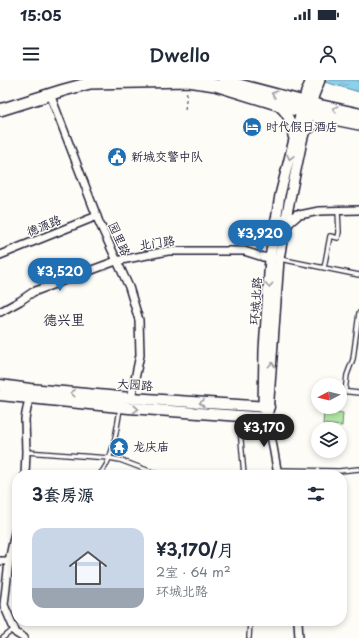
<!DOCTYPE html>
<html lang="zh">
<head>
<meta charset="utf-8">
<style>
  body { margin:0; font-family:"Playpen Sans","LXGW WenKai TC",sans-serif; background:#f2f2f3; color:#1f2937; height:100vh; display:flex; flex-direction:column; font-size:15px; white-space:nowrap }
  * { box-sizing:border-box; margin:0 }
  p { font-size:13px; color:#747a83 }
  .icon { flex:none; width:22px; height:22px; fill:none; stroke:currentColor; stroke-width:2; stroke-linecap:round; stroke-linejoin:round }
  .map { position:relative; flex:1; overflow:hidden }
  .panel { position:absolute; left:12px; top:390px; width:335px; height:156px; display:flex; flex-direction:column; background:#fff; border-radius:16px; box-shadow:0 2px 6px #0003 }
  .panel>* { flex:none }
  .needle { width:26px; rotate:263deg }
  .controls { position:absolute; left:311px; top:298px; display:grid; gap:8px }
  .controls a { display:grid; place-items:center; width:36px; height:36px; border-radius:50%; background:#fff; box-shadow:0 2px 6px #0003; font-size:20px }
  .price { position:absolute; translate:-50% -34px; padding:0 9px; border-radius:14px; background:#1f6fb2; color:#fff; font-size:13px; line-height:26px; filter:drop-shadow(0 1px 2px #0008) }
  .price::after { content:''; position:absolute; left:50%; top:24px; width:12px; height:9px; margin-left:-6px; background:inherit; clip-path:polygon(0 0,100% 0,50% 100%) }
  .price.active { background:#222; color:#fff }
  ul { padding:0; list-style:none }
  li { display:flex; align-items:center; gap:12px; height:100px; padding:0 20px }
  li+li { border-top:1px solid #e0e1e3 }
  li span { display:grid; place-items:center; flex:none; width:112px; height:80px; border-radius:12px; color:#555 }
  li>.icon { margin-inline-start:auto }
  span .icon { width:48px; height:48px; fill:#fffc; stroke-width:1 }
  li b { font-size:17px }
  h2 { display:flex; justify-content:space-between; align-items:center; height:48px; padding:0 20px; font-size:17px }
  .status { display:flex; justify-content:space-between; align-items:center; height:28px; padding:0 20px; background:#fff; direction:ltr }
  .status svg { height:11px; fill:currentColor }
  header { display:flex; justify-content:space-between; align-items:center; height:52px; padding:0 20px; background:#fff; font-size:18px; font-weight:600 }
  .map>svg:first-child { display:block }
</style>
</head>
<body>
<div class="status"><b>15:05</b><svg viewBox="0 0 49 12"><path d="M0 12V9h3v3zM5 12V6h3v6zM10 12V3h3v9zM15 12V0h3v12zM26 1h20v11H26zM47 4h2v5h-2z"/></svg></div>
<header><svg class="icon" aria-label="menu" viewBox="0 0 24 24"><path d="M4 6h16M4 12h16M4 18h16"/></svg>Dwello<svg class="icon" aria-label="person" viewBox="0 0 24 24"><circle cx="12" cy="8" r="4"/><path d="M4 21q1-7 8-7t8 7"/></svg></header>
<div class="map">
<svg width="359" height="558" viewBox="0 0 359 558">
  <defs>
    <pattern id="grass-tufts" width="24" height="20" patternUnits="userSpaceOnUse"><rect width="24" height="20" fill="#b3e7a8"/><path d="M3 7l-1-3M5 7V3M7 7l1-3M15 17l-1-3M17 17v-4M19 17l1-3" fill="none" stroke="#9ac692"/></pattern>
    <pattern id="water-ripples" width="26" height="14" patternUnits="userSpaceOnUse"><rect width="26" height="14" fill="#8bd1ec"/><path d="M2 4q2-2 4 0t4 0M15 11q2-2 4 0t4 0" fill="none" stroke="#78b3cb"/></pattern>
  </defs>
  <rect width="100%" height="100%" fill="#fdfcf7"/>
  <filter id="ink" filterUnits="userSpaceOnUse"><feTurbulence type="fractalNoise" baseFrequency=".025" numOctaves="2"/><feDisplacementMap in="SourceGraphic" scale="8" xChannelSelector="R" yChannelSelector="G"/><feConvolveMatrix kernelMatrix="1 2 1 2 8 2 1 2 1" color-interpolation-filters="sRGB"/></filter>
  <g filter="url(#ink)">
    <path fill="url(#grass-tufts)" stroke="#6a8472" d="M324 331 343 333 342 346 323 344Z"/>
    <path fill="url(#water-ripples)" stroke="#618ba5" d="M318 0H359V12Z"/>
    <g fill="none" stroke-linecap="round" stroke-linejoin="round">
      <g stroke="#22223b" stroke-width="6">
        <path id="service" d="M280 179 359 195
          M324 188 330 156 338 158 339 152 338 131
          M340 311 359 313
          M345 312 347 295 353 279 359 233
          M239 337 244 395
          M26 372 109 378 120 380 160 395
          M277 390 339 391 359 389
          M99 395C113 382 117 347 120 329
          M10 481 17 478
          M3 558 14 549
          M249 558 250 541"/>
      </g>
      <g stroke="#22223b" stroke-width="10">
        <path id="minor" d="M50 14 99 142 129 207 139 240 140 275 131 318
          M275 140 319 131 359 130
          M0 175 97 136
          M0 232 20 221 33 212 116 181 168 171H244L263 177 274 178
          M268 338 278 395
          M25 395 26 372 25 339 29 318
          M0 481H9L4 525 16 553 24 558
          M9 481 17 443
          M298 541 299 558"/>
      </g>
      <g stroke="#22223b" stroke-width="12">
        <path id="tertiary" d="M276 24C287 31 292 43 293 56
          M304 52 314 45 334 39
          M285 149 289 142 297 135
          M268 333 279 179 286 138 302 61 314 15 320 0
          M268 338 263 327 264 270 270 178 280 115 306 12 311 0"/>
      </g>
      <g stroke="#22223b" stroke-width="13">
        <path id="secondary" d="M0 305 30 309 131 318 269 327
          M0 315 129 328 268 338"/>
      </g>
      <g stroke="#22223b" stroke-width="14">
        <path id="primary" d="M224 1 304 22 359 34
          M0 30 64 10 90 3 188 1 215 5 309 34 359 44"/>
      </g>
      <path stroke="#22223b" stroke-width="1" stroke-dasharray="4 3" stroke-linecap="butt" d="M185 30 187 10"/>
      <use href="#service" stroke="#fdfcf7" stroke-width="3.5"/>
      <use href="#minor" stroke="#fdfcf7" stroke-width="7"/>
      <use href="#tertiary" stroke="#fdfcf7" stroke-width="9"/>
      <use href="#secondary" stroke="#fdfcf7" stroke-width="10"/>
      <use href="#primary" stroke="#fdfcf7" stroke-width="11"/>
    </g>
    <defs><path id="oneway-chevron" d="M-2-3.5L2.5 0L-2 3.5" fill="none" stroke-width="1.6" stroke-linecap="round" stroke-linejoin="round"/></defs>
    <g stroke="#9a9aa2">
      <use href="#oneway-chevron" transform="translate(274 14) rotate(-164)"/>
      <use href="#oneway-chevron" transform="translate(335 29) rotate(-168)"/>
      <use href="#oneway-chevron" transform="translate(290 77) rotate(104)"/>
      <use href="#oneway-chevron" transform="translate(269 205) rotate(94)"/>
      <use href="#oneway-chevron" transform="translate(272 285) rotate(-86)"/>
      <use href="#oneway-chevron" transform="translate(73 313) rotate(-175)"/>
      <use href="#oneway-chevron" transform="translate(202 323) rotate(-176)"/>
      <use href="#oneway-chevron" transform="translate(136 329) rotate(4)"/>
    </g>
  </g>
  <defs>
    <g id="hotel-disc" transform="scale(1)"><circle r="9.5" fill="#1f6fb2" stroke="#fdfcf7"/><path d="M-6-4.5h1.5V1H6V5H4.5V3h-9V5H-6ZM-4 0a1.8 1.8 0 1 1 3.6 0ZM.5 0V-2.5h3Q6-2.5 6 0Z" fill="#fff"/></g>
    <g id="civic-disc" transform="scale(1)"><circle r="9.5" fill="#1f6fb2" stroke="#fdfcf7"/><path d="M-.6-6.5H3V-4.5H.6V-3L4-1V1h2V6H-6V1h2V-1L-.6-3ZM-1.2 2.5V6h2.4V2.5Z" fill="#fff"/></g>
    <g id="temple-disc" transform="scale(1)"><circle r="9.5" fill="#1f6fb2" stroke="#fdfcf7"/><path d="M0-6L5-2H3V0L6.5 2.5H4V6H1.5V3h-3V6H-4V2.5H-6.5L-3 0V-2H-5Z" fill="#fff"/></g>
  </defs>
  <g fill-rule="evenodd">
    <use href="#hotel-disc" x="252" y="47"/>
    <use href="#civic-disc" x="117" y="77"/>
    <use href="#temple-disc" x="119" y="367"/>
  </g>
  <g text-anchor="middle" stroke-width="3" stroke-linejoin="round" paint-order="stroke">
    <g font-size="12" fill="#22223b" stroke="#fdfcf7" text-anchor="start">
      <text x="266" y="51">时代假日酒店</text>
      <text x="131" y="81">新城交警中队</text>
      <text x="133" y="371">龙庆庙</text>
    </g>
    <g font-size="12" fill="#22223b" stroke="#fdfcf7">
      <text transform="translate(44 146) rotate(-22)" y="4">德源路</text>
      <text transform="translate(119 159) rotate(66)" y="4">园里路</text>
      <text transform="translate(157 163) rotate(-8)" y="4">北门路</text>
      <text transform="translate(256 221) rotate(-86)" y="4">环城北路</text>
      <text transform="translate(135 305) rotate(4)" y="4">大园路</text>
    </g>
    <g font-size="14" fill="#22223b" stroke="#fdfcf7">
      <text x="64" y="245">德兴里</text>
    </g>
  </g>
</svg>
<div class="controls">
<a><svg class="needle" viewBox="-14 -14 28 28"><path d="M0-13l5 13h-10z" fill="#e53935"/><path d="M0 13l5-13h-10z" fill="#747a83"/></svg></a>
<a><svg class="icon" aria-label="layers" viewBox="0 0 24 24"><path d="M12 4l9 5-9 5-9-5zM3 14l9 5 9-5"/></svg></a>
</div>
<b class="price" style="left:260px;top:174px">¥3,920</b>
<b class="price" style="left:60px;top:212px">¥3,520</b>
<b class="price active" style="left:264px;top:368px">¥3,170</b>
<section class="panel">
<h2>3套房源<svg class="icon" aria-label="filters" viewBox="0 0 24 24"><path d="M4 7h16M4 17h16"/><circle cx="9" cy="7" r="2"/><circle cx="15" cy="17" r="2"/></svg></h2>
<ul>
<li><span style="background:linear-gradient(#c9d6e8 75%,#9aa5b1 0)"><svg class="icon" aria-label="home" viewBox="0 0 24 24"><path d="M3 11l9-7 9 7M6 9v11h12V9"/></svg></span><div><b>¥3,170/月</b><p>2室 · 64 m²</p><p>环城北路</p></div></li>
</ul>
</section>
</div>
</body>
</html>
